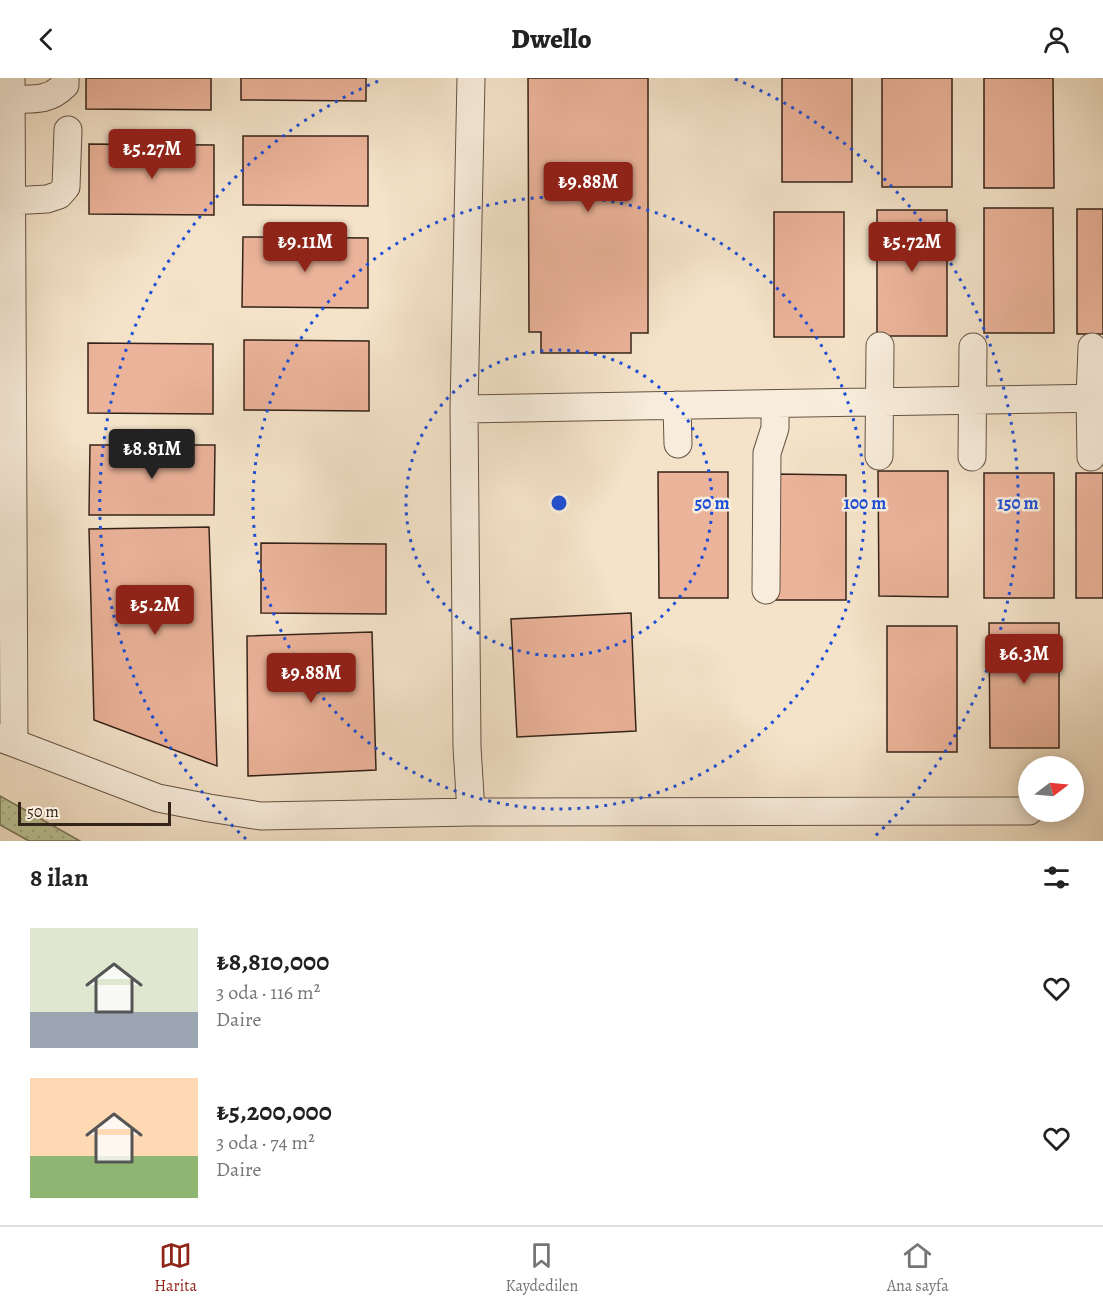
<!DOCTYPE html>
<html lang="tr">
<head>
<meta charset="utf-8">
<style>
  body { margin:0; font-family:Alegreya,serif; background:#f6f6f6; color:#222; height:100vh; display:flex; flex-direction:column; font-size:22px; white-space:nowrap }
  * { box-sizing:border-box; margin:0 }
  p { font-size:20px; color:#767676 }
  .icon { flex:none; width:33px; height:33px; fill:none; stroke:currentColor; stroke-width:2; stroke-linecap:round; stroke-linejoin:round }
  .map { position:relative; height:763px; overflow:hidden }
  .drawer { display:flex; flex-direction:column; background:#fff; flex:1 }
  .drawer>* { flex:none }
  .needle { width:39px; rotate:74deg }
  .fabs { position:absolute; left:1018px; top:678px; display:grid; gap:12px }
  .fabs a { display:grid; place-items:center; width:66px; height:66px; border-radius:50%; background:#fff; box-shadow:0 3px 15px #0003; font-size:30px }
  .scale { position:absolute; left:18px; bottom:15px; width:153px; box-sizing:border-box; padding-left:6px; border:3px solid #342318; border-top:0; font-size:16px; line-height:21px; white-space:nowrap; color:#342318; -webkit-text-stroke:4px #f8eddc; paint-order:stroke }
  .price { position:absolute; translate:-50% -51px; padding:0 14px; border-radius:6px; background:#8f2418; color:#fff; font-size:20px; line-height:39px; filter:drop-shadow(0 2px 3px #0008) }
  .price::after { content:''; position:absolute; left:50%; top:36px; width:18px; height:14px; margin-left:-9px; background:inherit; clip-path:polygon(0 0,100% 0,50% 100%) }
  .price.current { background:#222; color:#fff }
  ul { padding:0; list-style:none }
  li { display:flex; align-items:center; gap:18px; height:150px; padding:0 30px }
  li span { display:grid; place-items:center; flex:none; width:168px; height:120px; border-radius:0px; color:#555 }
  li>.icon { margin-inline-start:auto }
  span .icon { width:72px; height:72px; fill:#fffc; stroke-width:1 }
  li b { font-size:26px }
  h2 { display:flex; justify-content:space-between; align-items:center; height:72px; padding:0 30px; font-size:26px }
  header { display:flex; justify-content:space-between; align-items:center; height:78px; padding:0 30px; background:#fff; font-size:27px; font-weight:800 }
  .tab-bar { display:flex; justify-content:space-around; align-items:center; height:84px; border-top:2px solid #e0e0e0; background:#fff; font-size:16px; color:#767676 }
  .tab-bar a { display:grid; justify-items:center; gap:3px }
  .tab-bar .current { color:#8f2418 }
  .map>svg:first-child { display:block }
</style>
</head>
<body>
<header><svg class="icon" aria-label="back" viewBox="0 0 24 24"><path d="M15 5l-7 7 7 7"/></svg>Dwello<svg class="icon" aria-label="person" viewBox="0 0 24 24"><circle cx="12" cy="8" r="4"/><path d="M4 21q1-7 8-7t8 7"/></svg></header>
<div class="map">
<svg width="1103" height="763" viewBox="0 0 1103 763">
  <defs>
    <pattern id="grass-dots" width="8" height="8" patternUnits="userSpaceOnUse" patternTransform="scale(1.5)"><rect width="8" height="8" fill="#bbc497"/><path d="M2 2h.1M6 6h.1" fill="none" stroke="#a1a881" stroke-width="1.8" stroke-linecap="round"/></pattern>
  </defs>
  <rect width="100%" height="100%" fill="#f4e3c9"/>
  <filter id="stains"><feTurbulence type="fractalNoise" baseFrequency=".00333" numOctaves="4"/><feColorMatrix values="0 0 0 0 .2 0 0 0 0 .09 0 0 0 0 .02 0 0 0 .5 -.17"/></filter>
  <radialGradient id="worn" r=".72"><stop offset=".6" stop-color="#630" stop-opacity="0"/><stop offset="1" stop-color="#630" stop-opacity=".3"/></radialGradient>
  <path fill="url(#grass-dots)" stroke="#787458" stroke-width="1.5" d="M0 718 80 763H29L0 747Z"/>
  <path fill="#ebb39a" stroke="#342318" stroke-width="1.5" d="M86 0H211V32L86 31Z
    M241 0H366V23L241 22Z
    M528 0H648V255H631V275H541V254H529Z
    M782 0H852V104H782Z
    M882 0H952V109H882Z
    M984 0H1053L1054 110H984Z
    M243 58H368V128L243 127Z
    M89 66 214 67V137L89 136Z
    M984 130H1053L1054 255H984Z
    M1077 131H1103V256H1077Z
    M877 132H947V258H877Z
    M774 134H844V259H774Z
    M243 159 368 160V230L242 229Z
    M244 262 369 263V333L244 332Z
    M88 265 213 266V336L88 335Z
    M90 367H215L214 437H89Z
    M878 393H948V519L879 518Z
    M658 394H728V520H659Z
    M984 395H1054V520H984Z
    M1076 395H1103V520H1076Z
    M776 396 846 397V522H776Z
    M209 449 217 688 94 642 89 451Z
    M261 465 386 466V536L261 535Z
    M631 535 636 653 517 659 511 541Z
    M989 545H1059V670H990Z
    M887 548H957V674H887Z
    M372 554 376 692 248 698 247 558Z"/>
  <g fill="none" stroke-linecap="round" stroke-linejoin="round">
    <g stroke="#645344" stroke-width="29">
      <path id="minor" d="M11 0 14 665
        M11 21C33 21 48 24 65 7V0
        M11 123 47 121 59 117 66 109 68 52
        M677 327 678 366
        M464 331 1103 320
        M879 378 880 268
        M972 379 973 269
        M1091 379 1090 320 1092 269
        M766 512 767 375 775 350V326
        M0 660 14 665 158 720 209 730 261 738 471 734 1029 733
        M471 734 467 669 464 331 471 0"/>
    </g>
    <use href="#minor" stroke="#f8eddc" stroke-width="27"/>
  </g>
  <g fill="none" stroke="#1d4ed8" stroke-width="3" stroke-dasharray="3 6">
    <circle cx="559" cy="425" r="153"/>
    <circle cx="559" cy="425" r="306"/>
    <path d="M246 761A459 459 0 0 1 383 1M735 1A459 459 0 0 1 872 761"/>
  </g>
  <circle cx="559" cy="425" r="9" fill="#1d4ed8" stroke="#f8eddc" stroke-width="3"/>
  <g font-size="18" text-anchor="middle" font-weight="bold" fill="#1d4ed8" stroke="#f8eddc" stroke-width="5" stroke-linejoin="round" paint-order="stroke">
    <text x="712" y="431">50 m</text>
    <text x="865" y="431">100 m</text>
    <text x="1018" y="431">150 m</text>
  </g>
  <rect width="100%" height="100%" filter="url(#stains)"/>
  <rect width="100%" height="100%" fill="url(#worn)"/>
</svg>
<div class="fabs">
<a><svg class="needle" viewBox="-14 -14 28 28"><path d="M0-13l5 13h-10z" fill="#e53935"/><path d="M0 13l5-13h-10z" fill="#767676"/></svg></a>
</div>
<div class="scale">50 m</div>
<b class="price" style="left:152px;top:102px">₺5.27M</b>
<b class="price" style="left:588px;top:135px">₺9.88M</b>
<b class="price" style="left:305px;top:195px">₺9.11M</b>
<b class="price" style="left:912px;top:195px">₺5.72M</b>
<b class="price current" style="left:152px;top:402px">₺8.81M</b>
<b class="price" style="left:155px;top:558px">₺5.2M</b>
<b class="price" style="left:1024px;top:607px">₺6.3M</b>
<b class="price" style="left:311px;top:626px">₺9.88M</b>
</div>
<section class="drawer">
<h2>8 ilan<svg class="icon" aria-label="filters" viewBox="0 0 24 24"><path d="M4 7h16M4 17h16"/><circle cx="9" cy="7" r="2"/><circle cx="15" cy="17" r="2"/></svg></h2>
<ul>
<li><span style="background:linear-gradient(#dfe7d0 70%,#9aa5b1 0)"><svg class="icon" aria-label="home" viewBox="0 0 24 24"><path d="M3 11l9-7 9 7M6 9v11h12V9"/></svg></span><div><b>₺8,810,000</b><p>3 oda · 116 m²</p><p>Daire</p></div><svg class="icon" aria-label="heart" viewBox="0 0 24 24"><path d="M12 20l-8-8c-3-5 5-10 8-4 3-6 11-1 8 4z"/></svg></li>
<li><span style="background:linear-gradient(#ffd9b3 65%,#8fb573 0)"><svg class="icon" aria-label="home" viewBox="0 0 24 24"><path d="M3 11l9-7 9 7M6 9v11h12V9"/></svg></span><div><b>₺5,200,000</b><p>3 oda · 74 m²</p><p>Daire</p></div><svg class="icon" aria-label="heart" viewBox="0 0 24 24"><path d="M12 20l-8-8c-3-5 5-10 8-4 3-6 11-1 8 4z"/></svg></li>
</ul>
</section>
<nav class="tab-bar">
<a class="current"><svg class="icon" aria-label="map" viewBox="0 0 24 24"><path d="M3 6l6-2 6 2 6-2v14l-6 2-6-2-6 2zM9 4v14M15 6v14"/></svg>Harita</a>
<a><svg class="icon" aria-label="saved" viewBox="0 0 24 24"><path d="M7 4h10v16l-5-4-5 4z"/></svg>Kaydedilen</a>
<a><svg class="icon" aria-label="home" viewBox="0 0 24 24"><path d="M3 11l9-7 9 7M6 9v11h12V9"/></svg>Ana sayfa</a>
</nav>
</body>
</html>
